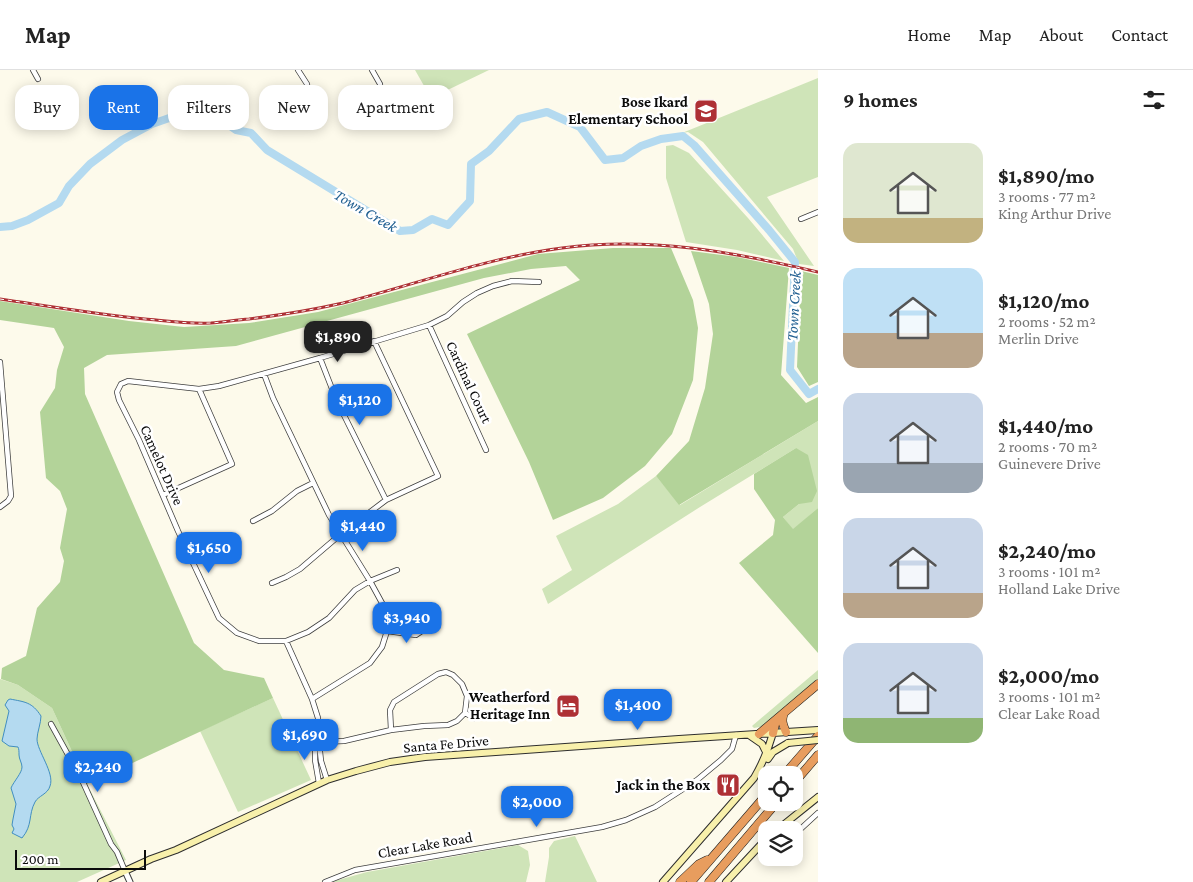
<!DOCTYPE html>
<html lang="en">
<head>
<meta charset="utf-8">
<style>
  body { margin:0; font-family:"Crimson Pro",serif; background:#f6f6f6; color:#222; height:100vh; display:flex; flex-direction:column; font-size:19px; white-space:nowrap }
  * { box-sizing:border-box; margin:0 }
  p { font-size:16px; color:#767676 }
  .icon { flex:none; width:28px; height:28px; fill:none; stroke:currentColor; stroke-width:2; stroke-linecap:round; stroke-linejoin:round }
  .map { position:relative; flex:1; overflow:hidden }
  .drawer { display:flex; flex-direction:column; background:#fff; width:375px }
  .drawer>* { flex:none }
  .guide { position:absolute; left:15px; top:15px; width:475px; height:45px; display:flex; gap:10px }
  .fabs { position:absolute; left:758px; top:696px; display:grid; gap:10px }
  .fabs a { display:grid; place-items:center; width:45px; height:45px; border-radius:10px; background:#fff; box-shadow:0 2px 12px #0003; font-size:25px }
  .scale { position:absolute; left:15px; bottom:12px; width:131px; box-sizing:border-box; padding-left:5px; border:2px solid #0b0b0b; border-top:0; font-size:14px; line-height:18px; white-space:nowrap; color:#0b0b0b; -webkit-text-stroke:4px #fff; paint-order:stroke }
  .price { position:absolute; translate:-50% -42px; padding:0 11px; border-radius:10px; background:#1a73e8; color:#fff; font-size:16px; line-height:32px; filter:drop-shadow(0 1px 2px #0008) }
  .price::after { content:''; position:absolute; left:50%; top:30px; width:15px; height:11px; margin-left:-8px; background:inherit; clip-path:polygon(0 0,100% 0,50% 100%) }
  .price.on { background:#222; color:#fff }
  ul { padding:0; list-style:none }
  li { display:flex; align-items:center; gap:15px; height:125px; padding:0 25px }
  li span { display:grid; place-items:center; flex:none; width:140px; height:100px; border-radius:15px; color:#555 }
  li>.icon { margin-inline-start:auto }
  span .icon { width:60px; height:60px; fill:#fffc; stroke-width:1 }
  li b { font-size:21px }
  h2 { display:flex; justify-content:space-between; align-items:center; height:60px; padding:0 25px; font-size:21px }
  .pill { padding:0 18px; border-radius:15px; background:#fff; box-shadow:0 2px 12px #0003; font-size:18px; line-height:45px }
  .pill.on { background:#1a73e8; color:#fff }
  header { display:flex; align-items:center; gap:30px; box-sizing:border-box; height:70px; padding:0 25px; background:#fff; border-bottom:1px solid #e0e0e0 }
  header strong { font-size:24px }
  nav { display:flex; gap:28px; margin-inline-start:auto; font-size:18px }
  main { display:flex; flex:1; min-height:0 }
  .map>svg:first-child { display:block }
</style>
</head>
<body>
<header>
<strong>Map</strong>
<nav><a>Home</a><a>Map</a><a>About</a><a>Contact</a></nav>
</header>
<main>
<div class="map">
<svg width="818" height="812" viewBox="0 0 818 812">
  <rect width="100%" height="100%" fill="#fdfaeb"/>
  <path fill="#cfe4b8" d="M415 0H489L431 28Z
    M818 8V107L767 127 814 196 799 194 793 179 703 72 688 62 682 63Z
    M673 75 689 83 748 148 784 191 737 180 686 172 666 108V76Z
    M818 351V438L793 460 783 447 799 434 796 378 700 437 548 534 542 519 572 500 556 466 618 434 656 406 680 435Z
    M818 600V609L767 653 760 657 754 658 752 656Z
    M0 609 18 615 52 638 87 714 126 790 77 812H0Z
    M273 628 311 710 238 742 200 661Z
    M575 766 597 812H545L549 787V778L554 771Z
    M518 775 528 781 530 795 526 812H331L367 802Z"/>
  <path fill="#b3d399" d="M613 178H671L693 230 698 258 693 310 672 364 645 396 603 428 553 450 529 392 467 264 580 210 566 196 531 199 484 208 236 276 107 285 84 298 85 324 194 573 224 600 264 608 273 628 87 714 52 638 18 615 1 609 2 598 26 586 37 538 60 512 64 491 60 478 67 439 60 421 46 408 40 342 55 318 57 300 64 277 54 258 0 250V231L129 251 184 257 249 253 318 242 538 184Z
    M691 181 737 187 789 198 781 305 806 333 818 327V351L679 435 656 406 689 371 705 318 713 264 709 234Z
    M801 201 818 205V312L809 316 797 297Z
    M796 378 808 385 817 421 812 432 799 434 783 447 793 459 818 438V583L739 493 773 465 775 450 754 419V404Z"/>
  <path fill="#b4daf0" stroke="#418ec1" d="M10 629C25 632 32 632 41 646 41 653 37 663 37 669 37 681 55 703 50 716 48 724 38 726 35 732 28 745 33 755 22 768L12 763 14 759 12 755 13 749 16 734 11 718C14 711 22 703 22 697 22 693 19 689 19 685 19 682 19 679 18 677L9 676 2 671 9 641 5 635 8 630Z"/>
  <g fill="none" stroke-linecap="round" stroke-linejoin="round">
    <path stroke="#b4daf0" stroke-width="8" d="M0 157 12 156 28 150 59 133 69 116 90 94 122 70 152 54 195 39 214 45 236 60 251 63 267 80 400 161 413 160 432 149 448 155 470 131 471 94 489 81 519 49 547 42 580 57 605 90 623 88 641 76 661 69 683 66 694 75 769 160 795 192 790 300 809 324 818 319"/>
    <g stroke="#3e3e3e" stroke-width="6">
      <path id="minor" d="M33 0 38 9
        M298 0 307 14
        M372 0 380 14
        M801 149 818 142
        M429 255 486 380
        M320 288 336 329 386 430
        M0 292 11 426 8 431 0 437
        M264 304 273 328 329 445 370 511 382 533 386 547 387 561 382 577 370 593 312 629
        M163 425 232 394 199 319
        M253 451 272 441 297 421 313 413
        M397 500 370 511 355 520 329 548 308 562 286 571H259L237 563 219 548 178 461 139 370 119 330 117 322 121 314 128 311 199 319 219 316 320 288 429 255 447 246 463 232 477 223 493 216 512 211 539 212
        M272 513 286 507 300 499 341 464 386 430 438 406 374 271
        M387 561 416 565 422 561
        M286 571 312 629 318 648 319 672 321 691 327 710
        M465 643 474 648
        M51 654 82 710 111 774 117 782 125 801
        M391 660 390 640 394 632 438 604 446 602 453 605 462 614 467 626 465 643
        M319 672 344 671 391 660 424 656 448 655 457 651 465 643
        M319 672 315 679V690L319 713
        M794 765 818 743
        M325 812 355 800 602 757 626 750 655 737 697 710 721 690 732 679 736 665"/>
    </g>
    <g stroke="#3e3e3e" stroke-width="7">
      <path id="tertiary" d="M125 801 130 812"/>
    </g>
    <g stroke="#2d2d2d" stroke-width="8">
      <path id="secondary" d="M749 665 762 674 767 684
        M768 689 773 682 788 673
        M777 760 818 727
        M101 812 151 789 176 780 327 710 356 701 390 692 425 687 679 669 818 660
        M663 812 754 708C763 693 768 680 773 663
        M726 812 766 769"/>
    </g>
    <g stroke="#1c1c1c" stroke-width="9">
      <path id="motorway" d="M784 643C781 651 783 655 786 662
        M773 663 776 650
        M759 664 818 614
        M784 705 818 666
        M794 713 818 685
        M680 812 699 794 707 790
        M691 812 766 725
        M709 812 777 732"/>
    </g>
    <use href="#minor" stroke="#fff" stroke-width="4.5"/>
    <use href="#tertiary" stroke="#fff" stroke-width="5"/>
    <use href="#secondary" stroke="#f8f0ab" stroke-width="6"/>
    <use href="#motorway" stroke="#e89d5e" stroke-width="8"/>
    <g stroke="#ae3035" stroke-width="3">
      <path id="rail" d="M0 229C48 236 96 244 145 249 167 251 189 254 211 253 224 252 236 250 249 249 281 245 312 240 343 233 417 214 486 188 562 178 648 166 734 182 818 202"/>
    </g>
    <use href="#rail" stroke="#fff" stroke-width="1" stroke-dasharray="4" stroke-linecap="butt"/>
    <g stroke="#2d2d2d" stroke-width="8" stroke-linecap="butt">
      <path id="secondary-bridge" d="M788 673 818 670"/>
    </g>
    <use href="#secondary-bridge" stroke="#f8f0ab" stroke-width="6"/>
  </g>
  <defs>
    <g id="school-square" transform="scale(1.25)"><rect x="-9" y="-9" width="18" height="18" rx="4" fill="#ae3035" stroke="#fff"/><path d="M0-5L7-2L0 1L-7-2ZM-4 1L0 2.5L4 1V4Q0 6-4 4Z" fill="#fff"/></g>
    <g id="hotel-square" transform="scale(1.25)"><rect x="-9" y="-9" width="18" height="18" rx="4" fill="#ae3035" stroke="#fff"/><path d="M-6-4.5h1.5V1H6V5H4.5V3h-9V5H-6ZM-4 0a1.8 1.8 0 1 1 3.6 0ZM.5 0V-2.5h3Q6-2.5 6 0Z" fill="#fff"/></g>
    <g id="restaurant-square" transform="scale(1.25)"><rect x="-9" y="-9" width="18" height="18" rx="4" fill="#ae3035" stroke="#fff"/><path d="M-5-6h1v4h1v-4h1v4h1v-4h1v5L-1.5 .5V6h-2V.5L-5-1ZM5-6V6H3V1.5H1.5Q1.5-4 5-6Z" fill="#fff"/></g>
  </defs>
  <g fill-rule="evenodd">
    <use href="#school-square" x="706" y="41"/>
    <use href="#hotel-square" x="568" y="636"/>
    <use href="#restaurant-square" x="728" y="715"/>
  </g>
  <g text-anchor="middle" stroke-width="5" stroke-linejoin="round" paint-order="stroke">
    <g font-size="15" font-weight="bold" fill="#0b0b0b" stroke="#fff" text-anchor="end">
      <text x="688" y="37">Bose Ikard<tspan x="688" dy="17">Elementary School</tspan></text>
      <text x="550" y="632">Weatherford<tspan x="550" dy="17">Heritage Inn</tspan></text>
      <text x="710" y="720">Jack in the Box</text>
    </g>
    <g font-size="15" fill="#0b0b0b" stroke="#fff">
      <text transform="translate(469 312) rotate(65)" y="5">Cardinal Court</text>
      <text transform="translate(162 395) rotate(66)" y="5">Camelot Drive</text>
      <text transform="translate(446 674) rotate(-5)" y="5">Santa Fe Drive</text>
      <text transform="translate(425 775) rotate(-10)" y="5">Clear Lake Road</text>
    </g>
    <g font-size="16" font-style="italic" fill="#205f91" stroke="#fff">
      <text transform="translate(366 140) rotate(30)" y="6">Town Creek</text>
      <text transform="translate(793 236) rotate(-87)" y="6">Town Creek</text>
    </g>
  </g>
</svg>
<div class="fabs">
<a><svg class="icon" aria-label="locate" viewBox="0 0 24 24"><circle cx="12" cy="12" r="6"/><path d="M12 2v4M12 18v4M2 12h4M18 12h4"/></svg></a>
<a><svg class="icon" aria-label="layers" viewBox="0 0 24 24"><path d="M12 4l9 5-9 5-9-5zM3 14l9 5 9-5"/></svg></a>
</div>
<div class="scale">200 m</div>
<b class="price on" style="left:338px;top:293px">$1,890</b>
<b class="price" style="left:360px;top:356px">$1,120</b>
<b class="price" style="left:363px;top:482px">$1,440</b>
<b class="price" style="left:209px;top:504px">$1,650</b>
<b class="price" style="left:407px;top:574px">$3,940</b>
<b class="price" style="left:638px;top:661px">$1,400</b>
<b class="price" style="left:305px;top:691px">$1,690</b>
<b class="price" style="left:98px;top:723px">$2,240</b>
<b class="price" style="left:537px;top:758px">$2,000</b>
<div class="guide">
<a class="pill">Buy</a>
<a class="pill on">Rent</a>
<a class="pill">Filters</a>
<a class="pill">New</a>
<a class="pill">Apartment</a>
</div>
</div>
<section class="drawer">
<h2>9 homes<svg class="icon" aria-label="filters" viewBox="0 0 24 24"><path d="M4 7h16M4 17h16"/><circle cx="9" cy="7" r="2"/><circle cx="15" cy="17" r="2"/></svg></h2>
<ul>
<li><span style="background:linear-gradient(#dfe7d0 75%,#c2b280 0)"><svg class="icon" aria-label="home" viewBox="0 0 24 24"><path d="M3 11l9-7 9 7M6 9v11h12V9"/></svg></span><div><b>$1,890/mo</b><p>3 rooms · 77 m²</p><p>King Arthur Drive</p></div></li>
<li><span style="background:linear-gradient(#bfe0f5 65%,#b9a48a 0)"><svg class="icon" aria-label="home" viewBox="0 0 24 24"><path d="M3 11l9-7 9 7M6 9v11h12V9"/></svg></span><div><b>$1,120/mo</b><p>2 rooms · 52 m²</p><p>Merlin Drive</p></div></li>
<li><span style="background:linear-gradient(#c9d6e8 70%,#9aa5b1 0)"><svg class="icon" aria-label="home" viewBox="0 0 24 24"><path d="M3 11l9-7 9 7M6 9v11h12V9"/></svg></span><div><b>$1,440/mo</b><p>2 rooms · 70 m²</p><p>Guinevere Drive</p></div></li>
<li><span style="background:linear-gradient(#c9d6e8 75%,#b9a48a 0)"><svg class="icon" aria-label="home" viewBox="0 0 24 24"><path d="M3 11l9-7 9 7M6 9v11h12V9"/></svg></span><div><b>$2,240/mo</b><p>3 rooms · 101 m²</p><p>Holland Lake Drive</p></div></li>
<li><span style="background:linear-gradient(#c9d6e8 75%,#8fb573 0)"><svg class="icon" aria-label="home" viewBox="0 0 24 24"><path d="M3 11l9-7 9 7M6 9v11h12V9"/></svg></span><div><b>$2,000/mo</b><p>3 rooms · 101 m²</p><p>Clear Lake Road</p></div></li>
</ul>
</section>
</main>
</body>
</html>
